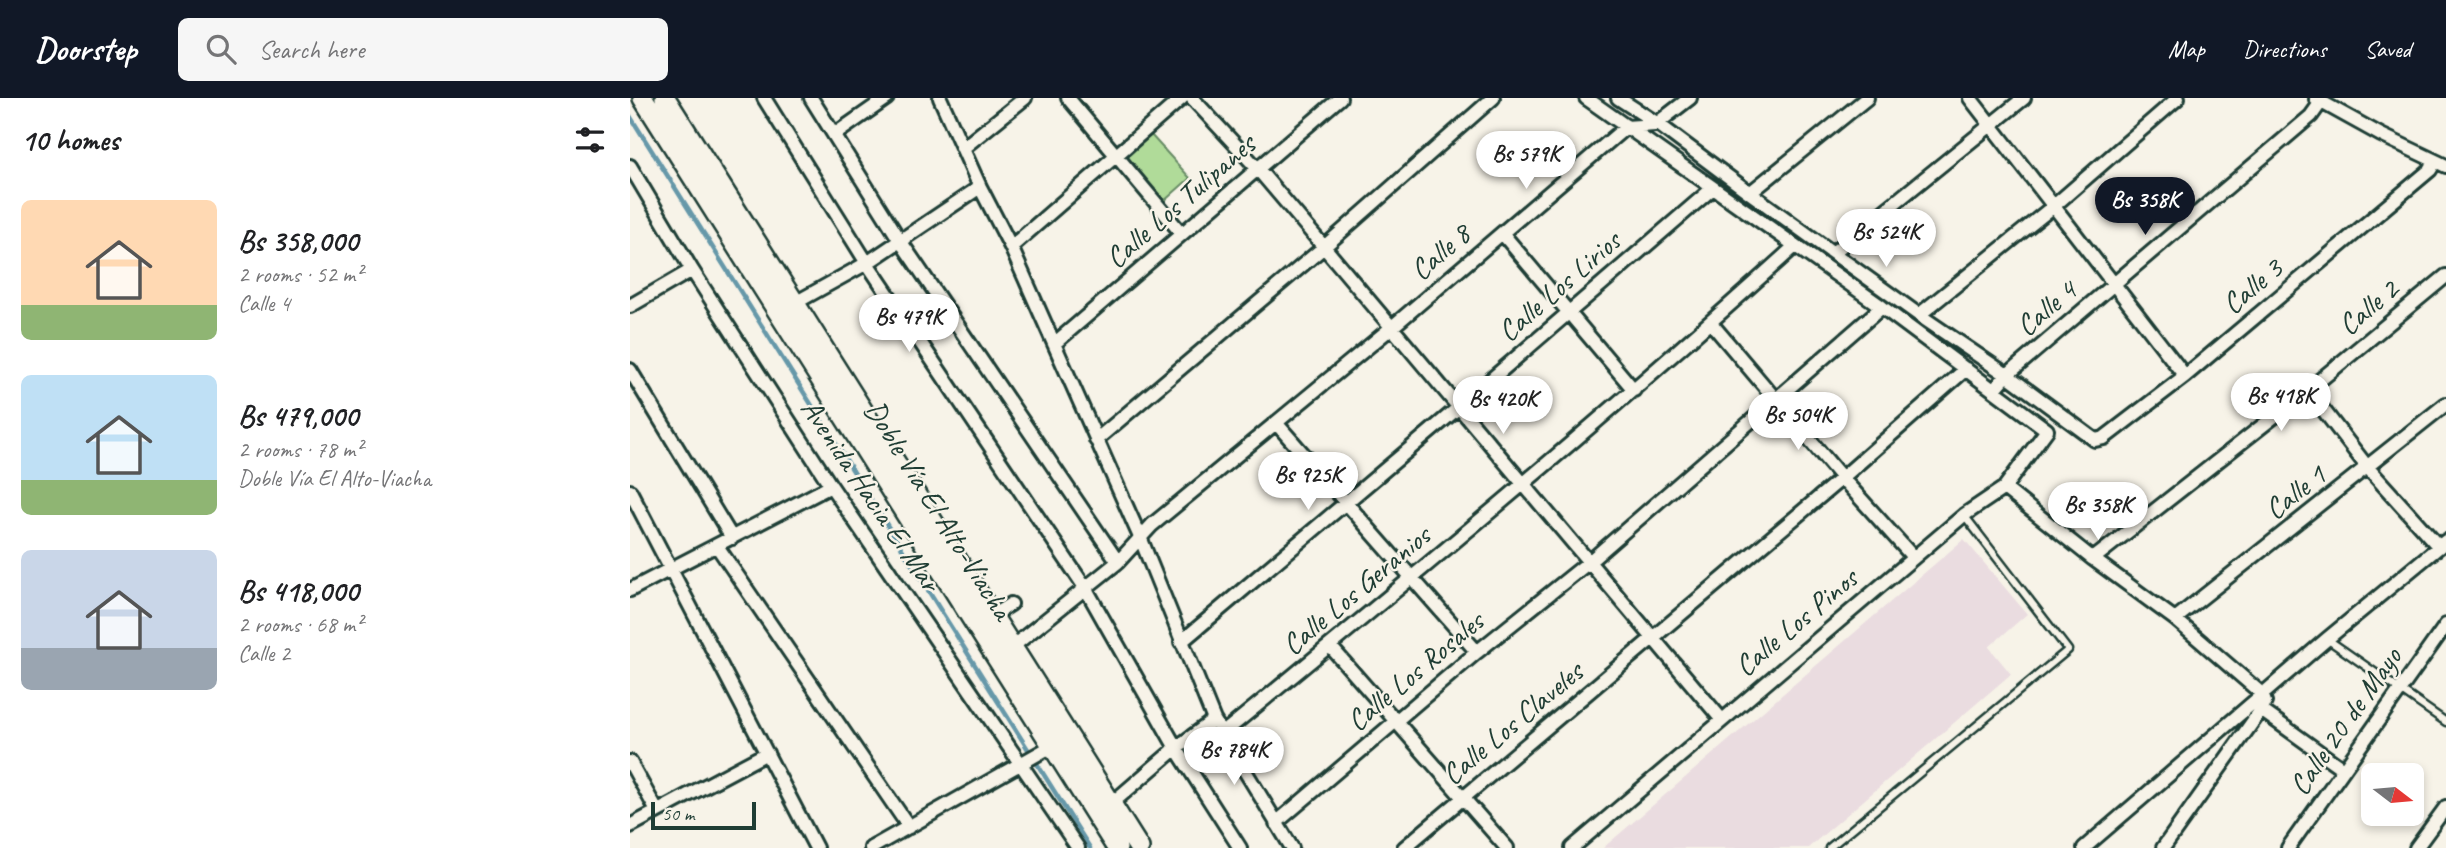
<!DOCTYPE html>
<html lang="en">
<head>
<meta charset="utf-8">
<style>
  body { margin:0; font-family:Caveat,sans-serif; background:#f6f6f6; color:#202124; height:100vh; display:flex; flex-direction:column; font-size:26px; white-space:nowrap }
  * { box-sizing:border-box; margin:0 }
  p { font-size:23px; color:#757577 }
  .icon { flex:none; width:38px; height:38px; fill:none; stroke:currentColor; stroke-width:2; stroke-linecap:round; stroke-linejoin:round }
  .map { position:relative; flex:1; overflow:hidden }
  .sheet { display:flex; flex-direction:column; background:#fff; width:630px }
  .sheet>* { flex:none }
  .needle { width:46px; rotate:106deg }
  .buttons { position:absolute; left:1731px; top:665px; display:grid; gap:14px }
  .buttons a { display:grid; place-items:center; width:63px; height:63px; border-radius:10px; background:#fff; box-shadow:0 4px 10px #0003; font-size:35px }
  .scale { position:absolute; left:21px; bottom:18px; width:105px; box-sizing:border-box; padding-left:7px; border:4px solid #1f3d34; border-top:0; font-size:19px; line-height:24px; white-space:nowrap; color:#1f3d34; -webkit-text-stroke:5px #f7f3e8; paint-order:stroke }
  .price { position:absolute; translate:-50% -60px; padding:0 16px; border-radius:24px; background:#fff; color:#222; font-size:23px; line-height:46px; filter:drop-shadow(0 2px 4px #0008) }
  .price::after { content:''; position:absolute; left:50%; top:42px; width:21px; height:16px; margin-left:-10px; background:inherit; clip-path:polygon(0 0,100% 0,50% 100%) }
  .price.current { background:#111827; color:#fff }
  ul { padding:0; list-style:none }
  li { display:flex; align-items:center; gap:21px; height:175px; padding:0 21px }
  li span { display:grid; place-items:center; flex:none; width:196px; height:140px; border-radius:10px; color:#555 }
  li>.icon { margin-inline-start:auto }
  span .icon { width:84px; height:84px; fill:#fffc; stroke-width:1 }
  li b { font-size:30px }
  h2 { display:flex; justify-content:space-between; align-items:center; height:84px; padding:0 21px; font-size:30px }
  header { display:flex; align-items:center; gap:42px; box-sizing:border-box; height:98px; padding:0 35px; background:#111827; color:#fff }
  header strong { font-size:33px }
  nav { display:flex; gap:38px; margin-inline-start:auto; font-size:24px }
  .search { width:490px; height:63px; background:#f6f6f6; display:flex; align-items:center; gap:18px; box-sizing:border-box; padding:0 24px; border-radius:10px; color:#757577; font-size:26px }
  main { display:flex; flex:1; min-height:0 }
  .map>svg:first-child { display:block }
</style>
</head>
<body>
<header>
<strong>Doorstep</strong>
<div class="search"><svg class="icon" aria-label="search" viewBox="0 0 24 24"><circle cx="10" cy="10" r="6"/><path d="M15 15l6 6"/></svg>Search here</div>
<nav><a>Map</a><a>Directions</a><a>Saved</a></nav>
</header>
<main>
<section class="sheet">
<h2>10 homes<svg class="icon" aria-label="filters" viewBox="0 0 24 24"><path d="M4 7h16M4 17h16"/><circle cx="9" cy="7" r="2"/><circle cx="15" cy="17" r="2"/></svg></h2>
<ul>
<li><span style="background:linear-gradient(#ffd9b3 75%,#8fb573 0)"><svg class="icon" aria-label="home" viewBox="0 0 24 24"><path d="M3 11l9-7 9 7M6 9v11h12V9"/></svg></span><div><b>Bs 358,000</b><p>2 rooms · 52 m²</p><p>Calle 4</p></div></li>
<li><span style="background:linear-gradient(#bfe0f5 75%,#8fb573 0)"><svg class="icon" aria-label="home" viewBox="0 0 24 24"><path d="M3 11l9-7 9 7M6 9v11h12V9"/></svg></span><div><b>Bs 479,000</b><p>2 rooms · 78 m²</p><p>Doble Vía El Alto-Viacha</p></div></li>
<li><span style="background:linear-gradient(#c9d6e8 70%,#9aa5b1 0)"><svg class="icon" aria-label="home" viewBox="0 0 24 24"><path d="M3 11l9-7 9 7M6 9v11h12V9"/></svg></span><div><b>Bs 418,000</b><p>2 rooms · 68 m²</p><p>Calle 2</p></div></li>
</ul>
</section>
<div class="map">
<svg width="1816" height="750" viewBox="0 0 1816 750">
  <rect width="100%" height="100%" fill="#f7f3e8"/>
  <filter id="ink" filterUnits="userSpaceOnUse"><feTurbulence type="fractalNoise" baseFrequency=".0143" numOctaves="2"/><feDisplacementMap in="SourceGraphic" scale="14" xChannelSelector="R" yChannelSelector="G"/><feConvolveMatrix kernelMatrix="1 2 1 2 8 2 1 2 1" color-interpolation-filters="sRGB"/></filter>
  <g filter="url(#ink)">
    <path fill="#eadce0" d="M1334 441 1397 516 1359 549 1381 576 1178 750H973Z"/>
    <path fill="#b0db99" stroke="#688c66" stroke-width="2" d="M521 37 560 80 533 104 494 62Z"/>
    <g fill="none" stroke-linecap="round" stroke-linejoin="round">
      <path stroke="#6698a9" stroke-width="4.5" d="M0 18 460 750"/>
      <g stroke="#1f3d34" stroke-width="11">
        <path id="service" d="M1697 541 1816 624
          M1199 750 1438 552 1334 417"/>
      </g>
      <g stroke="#1f3d34" stroke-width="18">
        <path id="minor" d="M134 0 237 165 456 491 546 650 610 750
          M181 0 271 144 488 464
          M310 0 350 89 381 149 510 439 584 622 662 750
          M438 0 552 136
          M562 0 627 70 694 149 1092 622
          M988 0 1028 26 1120 95 1289 217 1377 277 1465 342 1474 340 1555 278 1800 72 1805 64
          M1340 0 1555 278
          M1686 1 1751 37 1816 68
          M204 37 257 0
          M333 50 395 0
          M0 68 62 172 201 388 448 750
          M1120 95 1237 0
          M872 135 1004 292
          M381 149 552 0
          M1204 154 1394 0
          M165 205 237 165 350 89
          M0 208 62 172
          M1289 217 1425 107 1548 0
          M1081 225 1212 380 1283 459
          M424 246 710 0
          M0 272 102 440
          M1364 292 1377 277 1681 18 1691 4
          M1678 292 1738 370 1809 449
          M647 326 847 554
          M466 342 694 149 863 0
          M1374 390 1463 461 1545 521 1632 596 1635 604 1631 612 1533 750
          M0 393 186 750
          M87 448 279 729
          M1463 461 1678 292 1816 178
          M0 492 201 388
          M362 518 381 506
          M1545 521 1816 306
          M551 544 828 310 1083 90
          M700 548 877 750
          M382 549 488 464 522 427 761 230 996 29 1025 27 1060 0
          M1631 612 1713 671
          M592 636C786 477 979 317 1165 148
          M0 664 27 713
          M481 706 546 650 584 622
          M646 725 847 554 959 464 1252 209
          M0 728 137 655
          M241 750 422 648
          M774 750 1212 380 1336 271
          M942 750 1334 417 1374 390 1417 332 1252 209 956 0
          M1454 750 1697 541 1816 443
          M1658 750 1816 527
          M1786 750 1816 709"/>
      </g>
      <g stroke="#1f3d34" stroke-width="24">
        <path id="trunk" d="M13 0 487 750
          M35 0 509 750"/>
      </g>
      <use href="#service" stroke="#f7f3e8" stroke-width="6"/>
      <use href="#minor" stroke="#f7f3e8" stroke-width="12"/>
      <use href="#trunk" stroke="#f7f3e8" stroke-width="19"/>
    </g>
  </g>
  <g text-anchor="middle" stroke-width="5" stroke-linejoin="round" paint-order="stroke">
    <g font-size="30" fill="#1f3d34" stroke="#f7f3e8">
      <text transform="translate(550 103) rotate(-41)" y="10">Calle Los Tulipanes</text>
      <text transform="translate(810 154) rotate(-41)" y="10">Calle 8</text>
      <text transform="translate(929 188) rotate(-41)" y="10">Calle Los Lirios</text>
      <text transform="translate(1622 188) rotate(-40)" y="10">Calle 3</text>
      <text transform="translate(1738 209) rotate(-40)" y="10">Calle 2</text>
      <text transform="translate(1416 210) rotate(-40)" y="10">Calle 4</text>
      <text transform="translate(1665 394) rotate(-38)" y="10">Calle 1</text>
      <text transform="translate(241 397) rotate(56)" y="10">Avenida Hacia El Mar</text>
      <text transform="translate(309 412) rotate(58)" y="10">Doble Vía El Alto-Viacha</text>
      <text transform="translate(726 492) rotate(-40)" y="10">Calle Los Geranios</text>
      <text transform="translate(1166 524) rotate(-40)" y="10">Calle Los Pinos</text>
      <text transform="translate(785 573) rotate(-40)" y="10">Calle Los Rosales</text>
      <text transform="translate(1715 623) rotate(-55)" y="10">Calle 20 de Mayo</text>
      <text transform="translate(882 625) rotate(-40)" y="10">Calle Los Claveles</text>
    </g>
  </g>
</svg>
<div class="buttons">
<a><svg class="needle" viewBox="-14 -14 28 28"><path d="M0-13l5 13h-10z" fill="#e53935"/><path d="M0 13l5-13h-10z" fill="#757577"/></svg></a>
</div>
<div class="scale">50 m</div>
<b class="price" style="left:896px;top:93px">Bs 579K</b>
<b class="price current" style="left:1515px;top:139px">Bs 358K</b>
<b class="price" style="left:1256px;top:171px">Bs 524K</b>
<b class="price" style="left:279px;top:256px">Bs 479K</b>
<b class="price" style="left:1651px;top:335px">Bs 418K</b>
<b class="price" style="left:873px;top:338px">Bs 420K</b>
<b class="price" style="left:1168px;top:354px">Bs 504K</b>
<b class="price" style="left:678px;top:414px">Bs 925K</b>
<b class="price" style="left:1468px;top:444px">Bs 358K</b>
<b class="price" style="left:604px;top:689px">Bs 784K</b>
</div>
</main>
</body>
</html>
